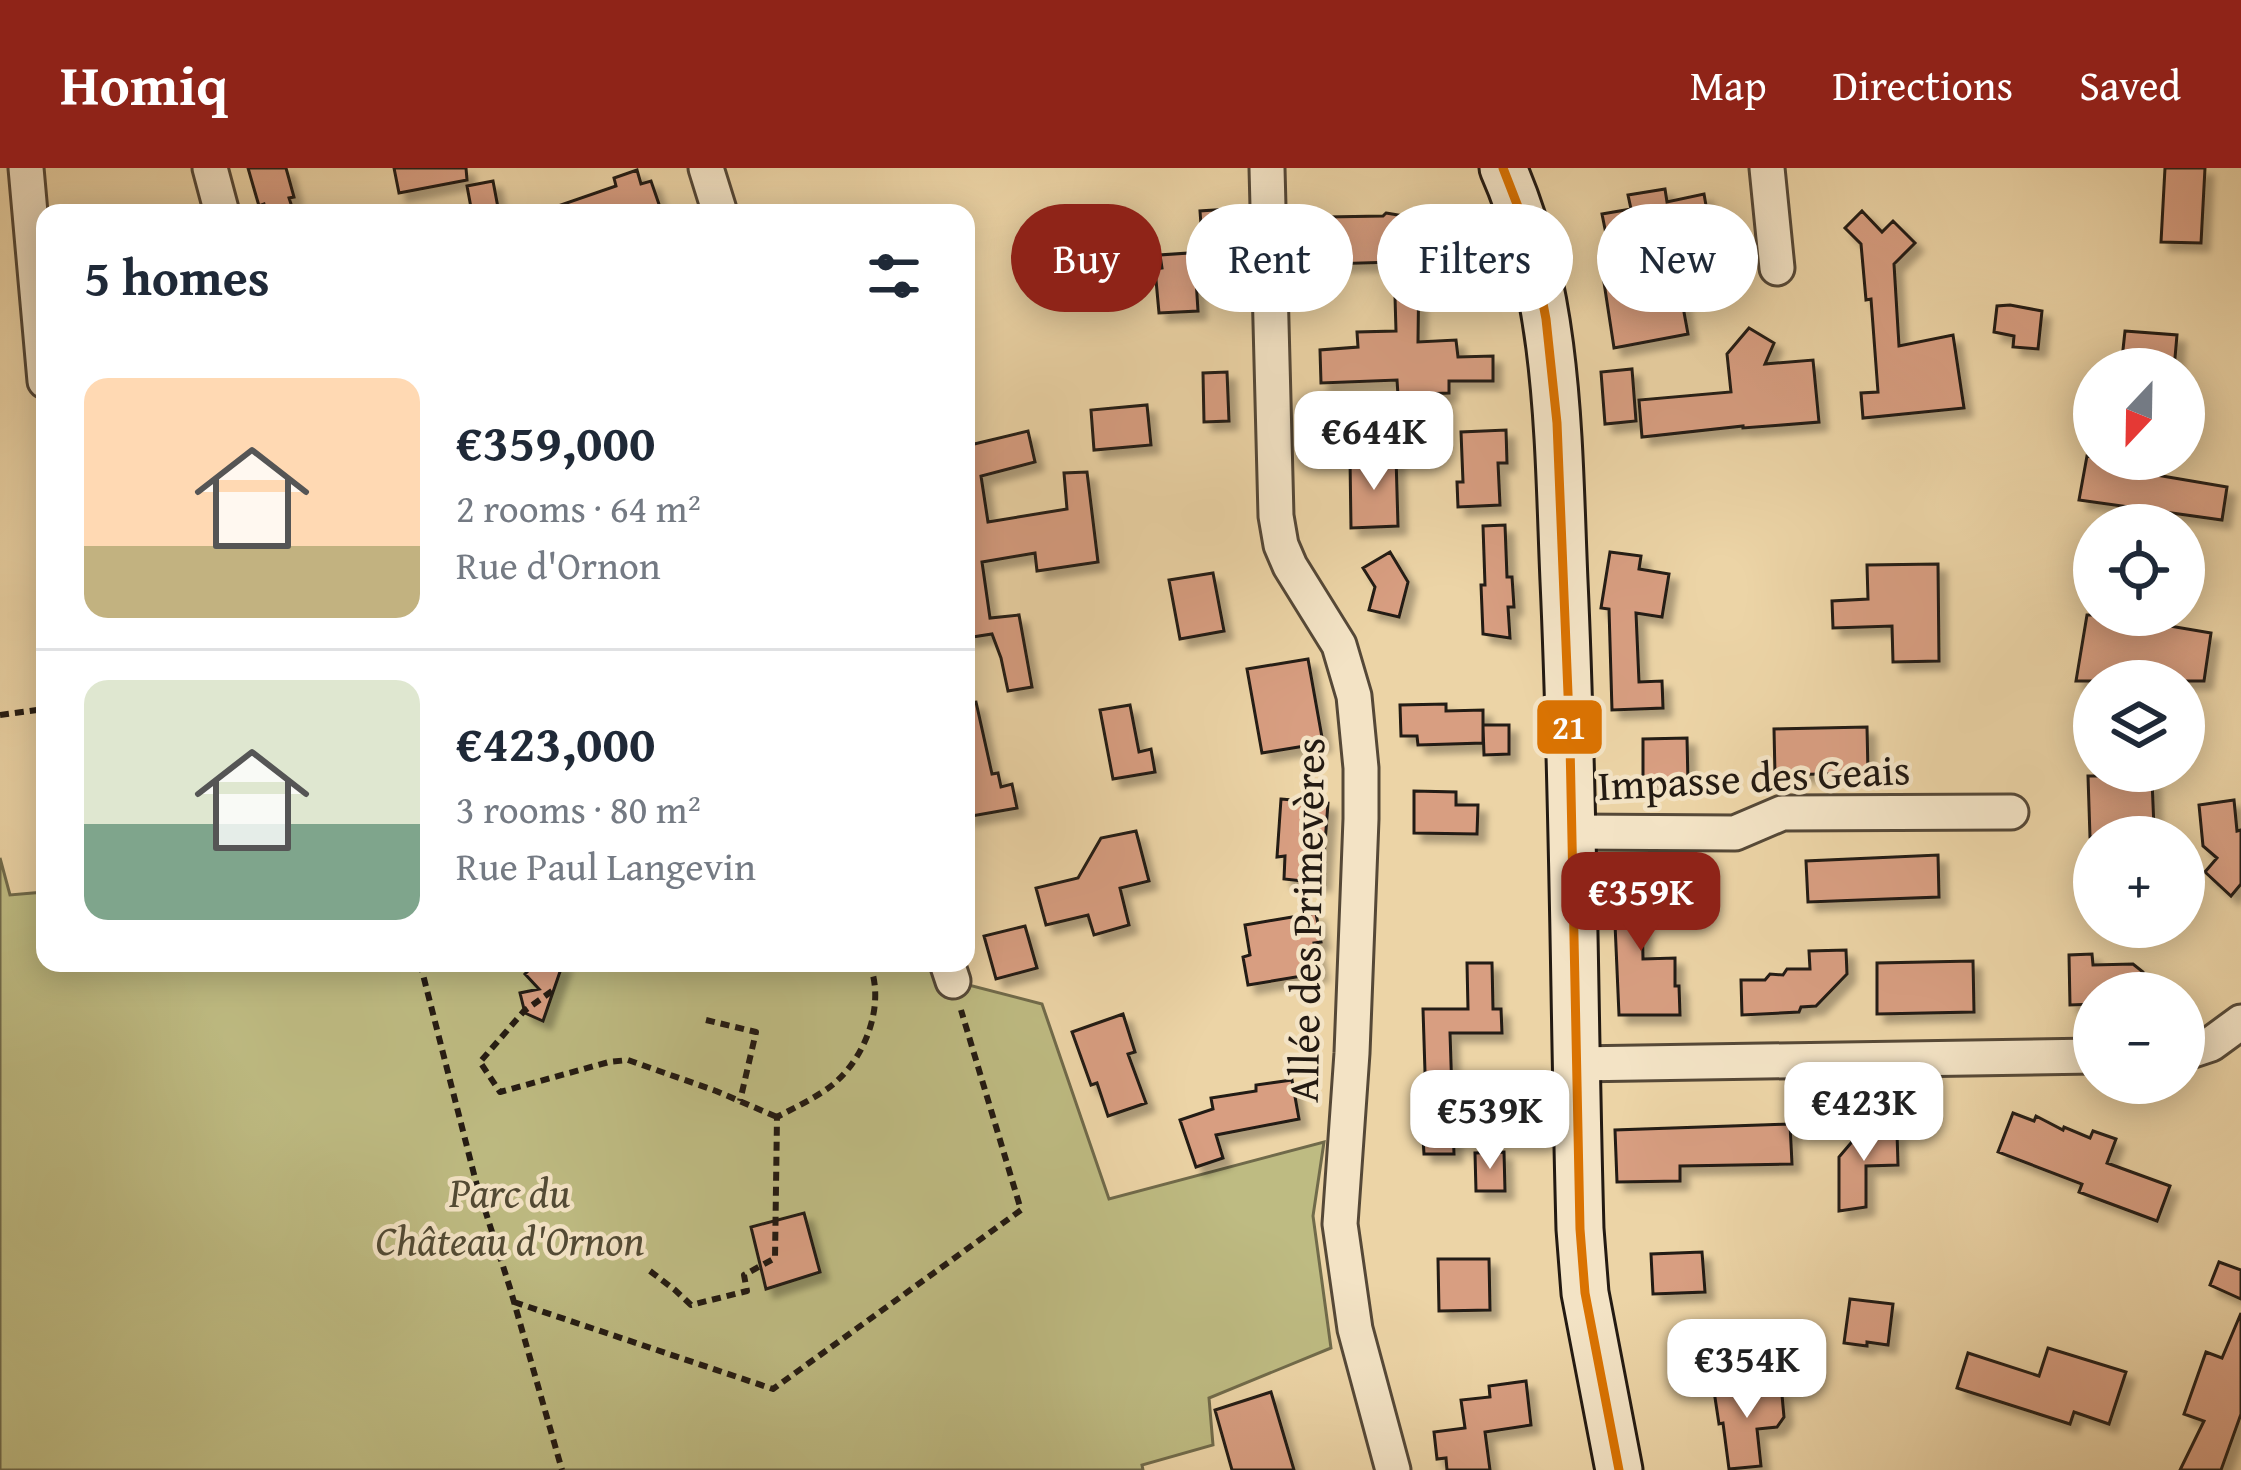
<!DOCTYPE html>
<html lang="en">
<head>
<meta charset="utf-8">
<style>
  body { margin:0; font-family:"Gentium Book Plus",serif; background:#f6f6f7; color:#1f2937; height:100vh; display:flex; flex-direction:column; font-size:45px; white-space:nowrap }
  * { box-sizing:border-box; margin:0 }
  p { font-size:39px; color:#747a83 }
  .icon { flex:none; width:66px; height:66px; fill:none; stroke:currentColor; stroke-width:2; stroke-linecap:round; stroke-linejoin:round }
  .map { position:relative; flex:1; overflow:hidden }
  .sheet { position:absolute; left:36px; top:36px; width:939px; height:768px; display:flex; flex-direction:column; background:#fff; border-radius:24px; box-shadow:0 6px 30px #0003 }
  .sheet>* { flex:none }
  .top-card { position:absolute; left:1011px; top:36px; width:1050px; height:108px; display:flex; gap:24px }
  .needle { width:78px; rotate:202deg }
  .fabs { position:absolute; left:2073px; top:180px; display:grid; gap:24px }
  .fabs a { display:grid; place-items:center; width:132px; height:132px; border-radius:50%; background:#fff; box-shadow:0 6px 30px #0003; font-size:60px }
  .price { position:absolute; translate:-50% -102px; padding:0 27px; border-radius:24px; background:#fff; color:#222; font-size:39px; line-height:78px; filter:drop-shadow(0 3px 6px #0008) }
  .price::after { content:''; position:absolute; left:50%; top:72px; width:36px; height:27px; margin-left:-18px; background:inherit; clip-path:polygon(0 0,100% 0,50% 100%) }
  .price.current { background:#8f2418; color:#fff }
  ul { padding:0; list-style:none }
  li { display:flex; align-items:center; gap:36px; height:300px; padding:0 48px }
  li+li { border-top:3px solid #e0e1e3 }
  li span { display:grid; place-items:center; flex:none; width:336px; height:240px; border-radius:24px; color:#555 }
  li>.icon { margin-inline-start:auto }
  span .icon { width:144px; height:144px; fill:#fffc; stroke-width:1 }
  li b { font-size:51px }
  h2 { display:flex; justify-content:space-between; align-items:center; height:144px; padding:0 48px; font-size:51px }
  .tag { padding:0 42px; border-radius:54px; background:#fff; box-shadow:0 6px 30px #0003; font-size:42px; line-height:108px }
  .tag.current { background:#8f2418; color:#fff }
  header { display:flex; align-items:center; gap:72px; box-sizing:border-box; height:168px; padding:0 60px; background:#8f2418; color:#fff }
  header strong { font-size:57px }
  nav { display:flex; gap:66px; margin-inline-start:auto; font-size:42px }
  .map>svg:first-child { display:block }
</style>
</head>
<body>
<header>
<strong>Homiq</strong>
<nav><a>Map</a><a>Directions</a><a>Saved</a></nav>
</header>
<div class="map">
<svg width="2241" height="1302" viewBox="0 0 2241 1302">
  <defs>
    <filter id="shadow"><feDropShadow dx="8" dy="8" stdDeviation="3" flood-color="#0004"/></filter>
  </defs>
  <rect width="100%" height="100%" fill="#ecd4a6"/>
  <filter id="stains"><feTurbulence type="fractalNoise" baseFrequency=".00167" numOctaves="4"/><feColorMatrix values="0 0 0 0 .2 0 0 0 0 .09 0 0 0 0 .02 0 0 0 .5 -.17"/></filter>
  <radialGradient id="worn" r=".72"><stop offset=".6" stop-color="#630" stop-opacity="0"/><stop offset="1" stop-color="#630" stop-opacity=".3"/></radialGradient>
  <path fill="#bebb82" stroke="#706a4a" stroke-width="3" d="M0 690 10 727 45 724V795H947L953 813 1042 836 1109 1031 1324 974 1313 1048 1331 1180 1209 1230 1213 1277 1142 1297 1143 1302H0Z"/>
  <path fill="#d89e81" stroke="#231a12" stroke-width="3" filter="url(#shadow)" d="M248 0H286L294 29 289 30 294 45H267L264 36 259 38Z
    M394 0H466L467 12 399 25Z
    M2165 0H2205L2201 75 2161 74Z
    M637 2 641 16 651 13 662 45H549V41L616 18 614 10Z
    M493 13 499 45H472L467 18Z
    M1665 21 1667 34 1704 26 1710 60 1649 73 1660 132 1681 128 1688 166 1614 180 1603 108 1614 106 1602 46 1631 41 1628 27Z
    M1229 41V45L1243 44 1246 76 1233 84 1234 96H1221V109L1196 111 1198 143 1159 145 1155 101 1162 100 1160 87 1203 84 1200 43Z
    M1064 42 1111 43 1110 77H1094V83L1047 81 1048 50 1064 51Z
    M1862 43 1882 64 1893 53 1915 75 1894 96 1899 178 1953 167 1964 240 1863 250 1861 225 1878 224 1871 131 1866 132 1861 76 1845 60Z
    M1386 45 1404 48 1448 46 1449 93H1419L1418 174 1456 172 1458 189 1493 188V213H1449V225L1398 227 1397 212 1321 215 1320 182 1358 179 1357 164 1396 163 1394 94 1328 96 1327 49 1383 48Z
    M2010 137 2042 143 2038 181 2013 179 2014 168 1994 164 1997 138Z
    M1749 160 1774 175 1765 196 1813 192 1819 254 1743 260V258L1642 269 1639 232 1731 224 1727 186Z
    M2125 163 2177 167 2174 201H2133L2134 192 2122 191Z
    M1632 201 1636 253 1605 256 1601 204Z
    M1227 204 1229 253 1204 254 1203 205Z
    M1147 237 1151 277 1094 282 1091 242Z
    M1506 262 1507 295H1498L1500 337 1458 339 1457 314H1463L1461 264Z
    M1028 263 1035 294 981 308 988 354 1067 341 1064 305 1087 304 1098 394 1037 403 1035 385 982 394 990 450 1019 447 1032 519 1008 523 1001 490 992 466 966 470V278Z
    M2087 288 2116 293 2115 300 2227 319 2222 352 2079 332Z
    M1396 289 1398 358 1351 360 1350 291Z
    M1505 357 1507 409H1512L1514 439H1508L1510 470 1483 466 1481 417H1485L1483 358Z
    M1390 384 1408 414 1399 449 1369 442 1375 419 1363 400Z
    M1610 384 1641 388 1639 401 1669 406 1662 449 1636 445 1639 514 1662 513 1663 540 1612 542 1609 441 1601 440Z
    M1938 396 1939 493 1893 494 1892 458 1833 460 1832 433 1868 431 1867 397Z
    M1213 405 1224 463 1180 471 1169 412Z
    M2087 447H2105L2211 465 2204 513H2076Z
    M1308 491 1323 575 1262 585 1247 501Z
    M976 534 992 606 998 605 1001 619 1012 616 1017 640 966 649V535Z
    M1446 536V543L1483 542V557H1509V586L1484 587 1483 558V575L1418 577 1417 568H1401L1400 537Z
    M1130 537 1139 584 1151 581 1155 604 1113 611 1100 542Z
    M1867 559 1868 605 1775 607 1774 561Z
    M1687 570 1688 615 1643 616V571Z
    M2104 603H2140V612H2152L2154 660 2126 661 2127 669H2090L2088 608H2104Z
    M1414 623 1456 624V637H1478L1477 666 1414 665Z
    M1281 631 1328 635 1322 715 1284 711 1285 688 1277 689Z
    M2234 632 2237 663 2241 662V716L2231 728 2205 704 2217 690 2203 678 2199 637Z
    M1136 663 1149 713 1120 720 1129 757 1094 767 1088 747 1046 757 1036 720 1078 710 1101 670Z
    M1938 687 1939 729 1808 734 1806 693Z
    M1658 708 1659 739 1642 740 1643 791 1675 790V818H1679L1680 847H1619L1613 710Z
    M1316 745 1321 774 1314 775 1320 805 1248 817 1243 789 1250 787 1245 757Z
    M1025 758 1037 800 996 811 984 768Z
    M1846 782 1847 806 1816 838 1801 839 1799 844 1742 847 1741 812H1765L1770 806 1783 807 1787 801H1810L1809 783Z
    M2092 786 2093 797 2133 796 2143 804 2144 825H2094V836L2070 837 2069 787Z
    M1973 793 1974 844 1877 846V795Z
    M536 795H563L543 853 525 845 520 825 539 821 525 806Z
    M1467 795H1492L1493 841H1501L1502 865H1450L1454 986H1424L1420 921H1423L1425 904 1423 841H1468Z
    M1123 846 1135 884 1128 886 1146 935 1108 948 1097 915 1091 917 1072 864Z
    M1292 912 1299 951 1216 967 1223 990 1196 999 1180 952 1213 941 1211 930 1256 923V917Z
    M2013 945 2034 953 2036 948 2063 962 2064 959 2090 970 2093 963 2116 971 2107 995 2170 1018 2157 1053 2079 1024 2082 1016 1998 984Z
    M1879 948 1889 965H1897L1898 997 1866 998V1039L1839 1043V989L1856 969 1862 974Z
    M1790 956 1792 996 1680 998V1013L1617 1014 1615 962Z
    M1504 984 1505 1023H1476L1475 985Z
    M804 1045 820 1104 766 1121 751 1059Z
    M1702 1084 1705 1124 1653 1126 1651 1086Z
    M1438 1091H1489L1490 1142 1439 1143Z
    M2219 1094 2241 1102V1131L2210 1117Z
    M1850 1131 1893 1136 1888 1177 1867 1174V1178L1844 1175Z
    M2241 1145V1246L2221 1302H2180L2204 1253 2184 1246 2206 1184 2222 1190Z
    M2048 1180 2126 1204 2109 1256 2074 1244 2070 1256 1957 1220 1968 1185 2039 1208Z
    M1526 1213 1531 1257 1485 1264 1490 1302H1447L1446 1290 1437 1291 1434 1264 1465 1260 1461 1232 1490 1229 1489 1218Z
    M1751 1219 1752 1221 1771 1219 1782 1227 1784 1249 1777 1259 1757 1261 1761 1298 1729 1301 1723 1255 1719 1256 1714 1223Z
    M1271 1224 1294 1302H1232L1215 1242Z"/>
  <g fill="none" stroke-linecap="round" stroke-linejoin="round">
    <g stroke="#554837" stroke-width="39">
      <path id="street" d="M26 0 45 213
        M210 0 222 45
        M706 0 720 45
        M1267 0 1276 348 1281 377 1290 398 1339 477 1354 528 1361 600V651L1352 885 1340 1056 1355 1161 1393 1302
        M1767 0 1777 100
        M1573 664 1735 665 1782 645 2011 644
        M947 795 953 813
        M2184 885 2211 876 2241 854
        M1576 896 2094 888"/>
    </g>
    <g stroke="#231a12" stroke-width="51">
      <path id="secondary" d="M1503 0C1560 129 1558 274 1564 413 1574 629 1574 845 1580 1061L1585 1125 1619 1302"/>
    </g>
    <path stroke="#231a12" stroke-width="6" stroke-dasharray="9 6" stroke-linecap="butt" d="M0 547 45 541
      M420 795 476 1014 510 1120 562 1302
      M552 823 524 843 480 894 500 924 609 894 628 892 716 923 777 949
      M706 852 756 864 740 933
      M650 1103 675 1122 691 1137 747 1123 744 1107 775 1090 777 949C794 940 811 932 827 921 864 895 887 837 869 795
      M514 1134 773 1221 1021 1042 961 842"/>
    <use href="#street" stroke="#f3e3c5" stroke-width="33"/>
    <use href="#secondary" stroke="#f3e3c5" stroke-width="45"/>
    <g stroke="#f3e3c5" stroke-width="18">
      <path id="bus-1" d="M1503 0 1522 49 1536 99 1546 151 1557 255 1570 575 1580 1061 1585 1125 1619 1302"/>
    </g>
    <use href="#bus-1" stroke="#da7302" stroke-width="9"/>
  </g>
  <g text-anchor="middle" stroke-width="9" stroke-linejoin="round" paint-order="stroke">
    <g font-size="42" fill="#231a12" stroke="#f3e3c5">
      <text transform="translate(1754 609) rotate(-3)" y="15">Impasse des Geais</text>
      <text transform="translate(1306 752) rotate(-89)" y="15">Allée des Primevères</text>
    </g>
    <g font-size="42" font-style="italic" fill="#524a34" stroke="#f3e3c5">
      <text x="510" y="1039">Parc du<tspan x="510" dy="48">Château d'Ornon</tspan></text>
    </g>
  </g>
  <rect stroke="#f3e3c5" stroke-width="4.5" x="1535" y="530" width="69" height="58" rx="12" fill="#da7302"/>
  <g font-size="33" text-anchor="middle" font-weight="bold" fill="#fff">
    <text x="1569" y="571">21</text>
  </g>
  <rect width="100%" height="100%" filter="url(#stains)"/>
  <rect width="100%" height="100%" fill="url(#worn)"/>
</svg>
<div class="fabs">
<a><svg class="needle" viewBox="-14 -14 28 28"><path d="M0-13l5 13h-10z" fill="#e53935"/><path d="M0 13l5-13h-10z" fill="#747a83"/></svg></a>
<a><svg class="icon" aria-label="locate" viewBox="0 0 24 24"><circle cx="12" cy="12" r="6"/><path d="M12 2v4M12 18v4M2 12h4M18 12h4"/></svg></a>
<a><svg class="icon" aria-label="layers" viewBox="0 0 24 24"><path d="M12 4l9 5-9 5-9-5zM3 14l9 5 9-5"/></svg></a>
<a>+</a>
<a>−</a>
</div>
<b class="price" style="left:1374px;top:325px">€644K</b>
<b class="price current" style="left:1641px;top:786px">€359K</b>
<b class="price" style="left:1864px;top:996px">€423K</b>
<b class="price" style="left:1490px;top:1004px">€539K</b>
<b class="price" style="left:1747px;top:1253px">€354K</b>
<div class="top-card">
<a class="tag current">Buy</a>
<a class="tag">Rent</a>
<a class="tag">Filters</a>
<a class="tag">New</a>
</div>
<section class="sheet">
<h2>5 homes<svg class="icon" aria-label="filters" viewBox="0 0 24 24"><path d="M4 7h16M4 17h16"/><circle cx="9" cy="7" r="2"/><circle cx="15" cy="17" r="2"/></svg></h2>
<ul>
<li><span style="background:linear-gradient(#ffd9b3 70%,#c2b280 0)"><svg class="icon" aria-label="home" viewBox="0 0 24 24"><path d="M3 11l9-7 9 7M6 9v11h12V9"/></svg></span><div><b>€359,000</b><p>2 rooms · 64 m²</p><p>Rue d'Ornon</p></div></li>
<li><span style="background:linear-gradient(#dfe7d0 60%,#7fa58c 0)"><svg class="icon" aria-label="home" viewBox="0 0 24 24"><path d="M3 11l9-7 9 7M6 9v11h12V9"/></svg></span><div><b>€423,000</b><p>3 rooms · 80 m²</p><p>Rue Paul Langevin</p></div></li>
</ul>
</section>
</div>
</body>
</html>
